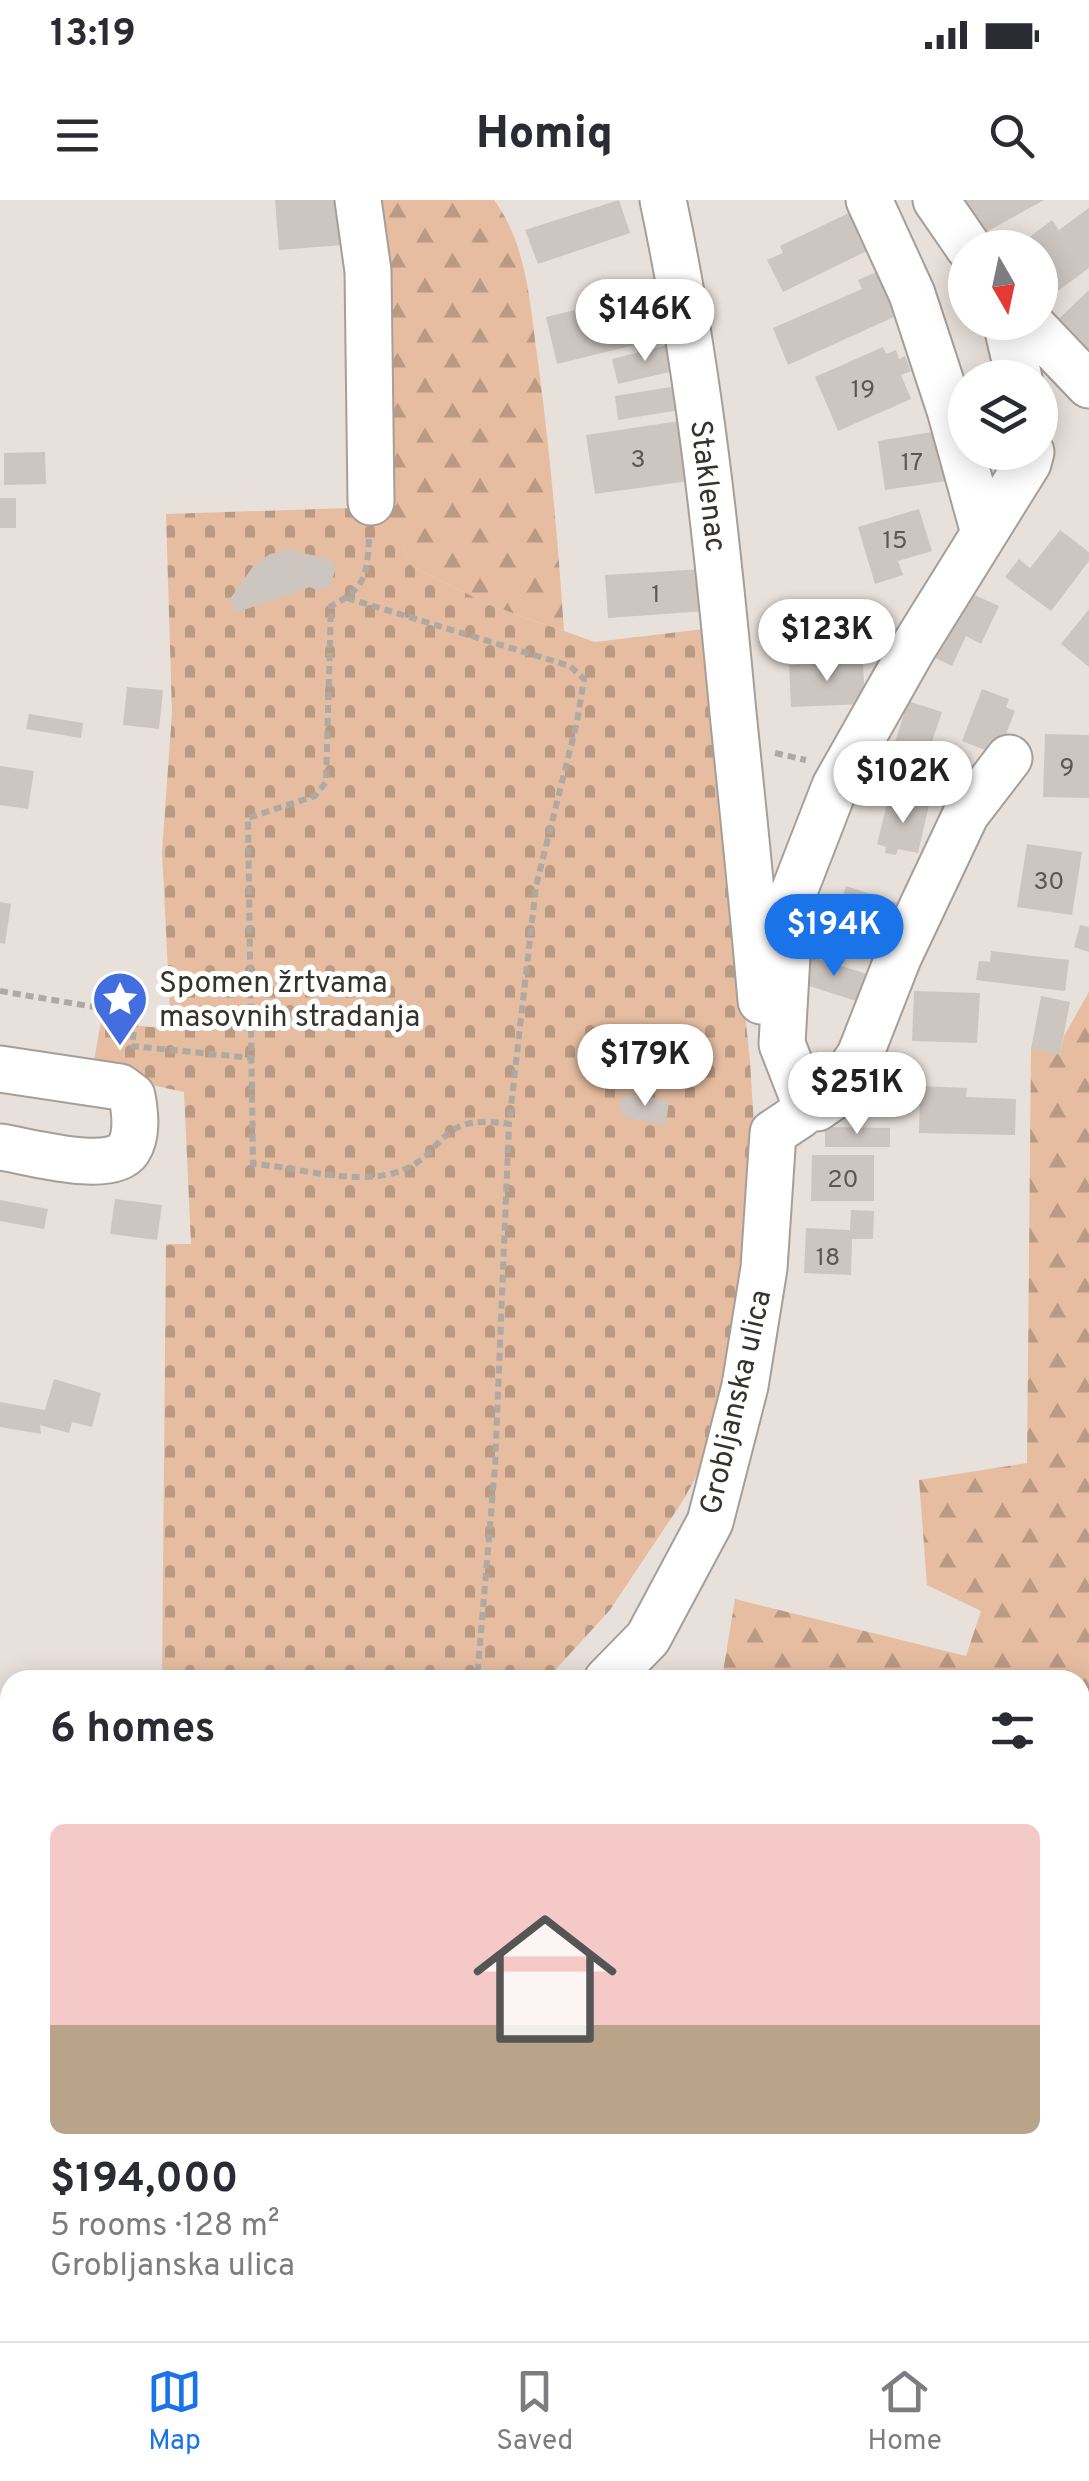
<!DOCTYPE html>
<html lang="en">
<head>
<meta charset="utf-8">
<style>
  body { margin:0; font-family:Overpass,sans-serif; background:#f7f7f7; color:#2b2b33; height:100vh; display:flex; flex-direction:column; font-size:38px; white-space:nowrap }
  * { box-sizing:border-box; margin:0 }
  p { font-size:32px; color:#7c7c81 }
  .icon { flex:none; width:55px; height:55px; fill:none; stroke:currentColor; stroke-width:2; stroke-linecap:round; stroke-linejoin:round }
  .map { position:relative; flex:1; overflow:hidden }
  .side { position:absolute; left:0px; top:1470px; width:1090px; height:672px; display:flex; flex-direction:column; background:#fff; border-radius:30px 30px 0 0; box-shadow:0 5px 25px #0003 }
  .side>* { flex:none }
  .needle { width:65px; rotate:171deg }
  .controls { position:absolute; left:948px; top:30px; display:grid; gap:20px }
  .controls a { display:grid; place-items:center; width:110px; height:110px; border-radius:50%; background:#fff; box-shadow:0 5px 25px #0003; font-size:50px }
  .price { position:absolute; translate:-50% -85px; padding:0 22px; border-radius:35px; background:#fff; color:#222; font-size:32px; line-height:65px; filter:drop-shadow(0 2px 5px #0008) }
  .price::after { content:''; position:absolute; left:50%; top:60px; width:30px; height:22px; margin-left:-15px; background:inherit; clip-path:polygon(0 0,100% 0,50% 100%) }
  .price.active { background:#1a73e8; color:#fff }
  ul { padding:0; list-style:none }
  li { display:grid; align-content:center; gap:20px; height:530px; padding:0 50px }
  li span { display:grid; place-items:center; height:310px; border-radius:15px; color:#555 }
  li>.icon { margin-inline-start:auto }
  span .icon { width:180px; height:180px; fill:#fffc; stroke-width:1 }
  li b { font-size:42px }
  h2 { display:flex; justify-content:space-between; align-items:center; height:120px; padding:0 50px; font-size:42px }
  .status { display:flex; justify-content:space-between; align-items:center; height:70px; padding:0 50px; background:#fff; direction:ltr }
  .status svg { height:28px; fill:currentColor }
  header { display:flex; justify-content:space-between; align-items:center; height:130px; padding:0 50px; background:#fff; font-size:45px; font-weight:800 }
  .dock { display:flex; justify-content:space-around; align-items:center; height:140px; border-top:2px solid #e1e1e2; background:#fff; font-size:28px; color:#7c7c81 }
  .dock a { display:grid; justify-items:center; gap:5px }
  .dock .active { color:#1a73e8 }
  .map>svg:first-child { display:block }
</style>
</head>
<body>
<div class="status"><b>13:19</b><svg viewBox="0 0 49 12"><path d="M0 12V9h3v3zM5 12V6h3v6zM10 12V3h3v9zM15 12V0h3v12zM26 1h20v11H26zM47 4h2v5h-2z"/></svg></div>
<header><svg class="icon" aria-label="menu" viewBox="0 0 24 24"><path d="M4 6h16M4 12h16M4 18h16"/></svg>Homiq<svg class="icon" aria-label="search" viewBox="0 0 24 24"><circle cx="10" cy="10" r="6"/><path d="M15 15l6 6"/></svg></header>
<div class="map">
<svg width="1089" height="2141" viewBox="0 0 1089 2141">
  <defs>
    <pattern id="forest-firs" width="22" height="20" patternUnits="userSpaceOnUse" patternTransform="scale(2.5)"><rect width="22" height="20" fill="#e6bda1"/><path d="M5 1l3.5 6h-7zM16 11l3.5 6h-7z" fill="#bb9a84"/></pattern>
    <pattern id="cemetery-stones" width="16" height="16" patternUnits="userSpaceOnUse" patternTransform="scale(2.5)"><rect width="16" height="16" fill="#e6bda1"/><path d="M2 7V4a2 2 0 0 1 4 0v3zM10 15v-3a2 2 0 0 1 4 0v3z" fill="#bb9a84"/></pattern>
  </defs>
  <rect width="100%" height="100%" fill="#e8e0da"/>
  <path fill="url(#forest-firs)" d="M358 0H494C528 46 530 107 538 162 550 252 558 341 564 431L492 406 413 367 382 308Z
    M1089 792V1561L1080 1560V1480H755L723 1472 735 1399 966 1456 981 1411 927 1385 919 1280 1027 1263 1031 849 1060 854 1064 836Z
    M0 1849 10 1851V1998L0 1999Z"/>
  <path fill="url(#cemetery-stones)" d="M382 307 413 367 492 406 595 442 704 429 750 861 759 1007 711 1251 682 1302 610 1410 546 1480H162L166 1044H191L184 892 92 872 101 822 171 829 162 652 172 513 166 314Z"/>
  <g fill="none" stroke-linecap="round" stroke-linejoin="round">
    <path stroke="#f6b68a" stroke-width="10" d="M1080 1731 1089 1703
      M1080 1978 1089 1986"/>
  </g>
  <path fill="#cdc5c0" d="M275 0H339L343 45 279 50Z
    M619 0 630 33 538 64 525 30Z
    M958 0H1044L979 36Z
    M859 8 877 46 783 92 767 60 783 53 780 46Z
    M1089 8V68L1043 102 1040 98V48H1015L1052 20 1059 30Z
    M886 68 905 112 788 165 773 128 862 89 858 80Z
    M661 77 675 135 557 164 546 117 634 96 631 84Z
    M1089 90V161L1047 130Z
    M671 144 678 170 618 184 612 159Z
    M883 147 886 154 896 150 899 159 905 156 911 171 901 175 911 199 838 231 815 177Z
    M677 186 680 210 618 220 615 196Z
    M680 221 689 281 595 294 586 235Z
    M938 231 946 281 885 290 878 241Z
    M45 252 46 284 4 285V253Z
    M0 298H16V328H0Z
    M919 309 932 351 898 361 903 375 875 384 858 327Z
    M1060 330 1089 352V361L1051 411 1005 377 1019 359 1030 368Z
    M289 350 330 359 336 368 330 385 319 391 310 387 235 413 230 399 254 365 270 354Z
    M704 369 706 411 608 418 605 375Z
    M959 388 999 406 981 444 966 436 952 466 925 453Z
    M1089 409V467L1061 444Z
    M841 412 842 425 882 423 883 448 814 451 812 413Z
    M863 462 865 504 791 507 789 465Z
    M127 487 163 490 159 529 123 525Z
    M982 489 1009 499 1006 507 1015 511 998 555 962 541Z
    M908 501 942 512 922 571 914 568 909 582 885 574Z
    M29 514 83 523 81 538 26 529Z
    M1045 534 1089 535V598L1043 597Z
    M0 566 34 571 28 609 0 605Z
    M889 596 929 605 918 653 898 649 896 655 885 653 886 647 877 644Z
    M1027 644 1082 652 1072 715 1017 707Z
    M846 686 898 703 882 754 829 737Z
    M0 702 11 704 5 744 0 743Z
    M1080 725 1089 727V752L1074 747Z
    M991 751 1069 760 1065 791 976 780 979 761 990 762Z
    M809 756 867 774 859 802 800 783Z
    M914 791 980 793 977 843 912 841Z
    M1041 796 1070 802 1060 855 1031 849Z
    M920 886 967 888 966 897 1016 899 1015 935 919 933Z
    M626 895 669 900 666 925 622 917 619 903Z
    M825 927 890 928V947H825Z
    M812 955H874V1001H811Z
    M115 999 162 1005 157 1040 110 1034Z
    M0 1000 48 1009 44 1029 0 1021Z
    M851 1010 874 1011 873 1039H852L851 1075 804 1073 806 1028 850 1030Z
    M54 1179 101 1193 92 1227 72 1222 69 1233 40 1225 41 1234 0 1227V1202L45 1210Z
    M1089 2052V2112L1080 2100V2059Z"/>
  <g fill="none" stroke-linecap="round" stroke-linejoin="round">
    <g stroke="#a69e99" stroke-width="49">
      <path id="minor" d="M358 0 368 71 371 302
        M663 0C699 169 717 341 733 513 743 609 753 705 761 801
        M869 0 912 94 950 210 984 333
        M936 0 969 48
        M1006 122 1019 178
        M1029 122 1089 185
        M0 869 120 887 132 896C135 912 138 935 128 950 110 975 28 951 0 947
        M801 908H817L830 899 860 855 898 758 966 614 1009 558
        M607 1480 648 1438 710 1322 745 1186 764 1068 773 933 800 915 803 898 782 844 790 702 835 586 913 448 1028 263 1031 252
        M0 1640H10
        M1054 2132 1059 2141
        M602 2141V2132"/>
    </g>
    <g stroke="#bebdbc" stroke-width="59">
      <path id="major" d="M1080 2023 1089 2016
        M0 2099H10
        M348 2132 432 2141
        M815 2141 846 2132"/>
    </g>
    <path stroke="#afa9a4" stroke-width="6" stroke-dasharray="8 5" stroke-linecap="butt" d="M369 339C367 375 366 388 331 406L326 582 315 596 248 618 253 964C298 967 350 985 394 973 450 957 430 912 509 924L495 1266 477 1480
      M347 398 570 466 584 479 577 522 536 686 509 924
      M775 553 806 560
      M0 791 136 814 132 846 252 858
      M1080 1638 1089 1600"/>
    <use href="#minor" stroke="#fff" stroke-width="45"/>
    <use href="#major" stroke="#f7bf95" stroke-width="55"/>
  </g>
  <defs>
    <g id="sight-pin" transform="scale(2.875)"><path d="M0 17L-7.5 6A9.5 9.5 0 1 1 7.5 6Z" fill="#446ee0" stroke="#fff"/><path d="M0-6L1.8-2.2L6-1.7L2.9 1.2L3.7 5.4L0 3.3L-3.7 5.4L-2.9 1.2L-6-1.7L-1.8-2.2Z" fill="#fff"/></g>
  </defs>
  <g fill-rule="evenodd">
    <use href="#sight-pin" x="120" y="799"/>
  </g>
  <g text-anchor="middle" stroke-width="10" stroke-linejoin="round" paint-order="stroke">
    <g font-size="25" fill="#5b5753">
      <text x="863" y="197">19</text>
      <text x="638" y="267">3</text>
      <text x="912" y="270">17</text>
      <text x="895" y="348">15</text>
      <text x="656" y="402">1</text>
      <text x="1067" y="575">9</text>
      <text x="1049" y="689">30</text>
      <text x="843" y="987">20</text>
      <text x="828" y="1065">18</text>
    </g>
    <g font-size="30" fill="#35322f" stroke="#fff">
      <text transform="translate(709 286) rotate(83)" y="10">Staklenac</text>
      <text transform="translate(735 1202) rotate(-77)" y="10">Grobljanska ulica</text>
    </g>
    <g font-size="30" fill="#35322f" stroke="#fff" text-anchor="start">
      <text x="159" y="792">Spomen žrtvama<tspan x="159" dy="34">masovnih stradanja</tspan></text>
    </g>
  </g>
</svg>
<div class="controls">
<a><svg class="needle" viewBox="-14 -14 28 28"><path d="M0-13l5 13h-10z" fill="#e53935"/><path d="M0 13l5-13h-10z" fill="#7c7c81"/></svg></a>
<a><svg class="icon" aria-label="layers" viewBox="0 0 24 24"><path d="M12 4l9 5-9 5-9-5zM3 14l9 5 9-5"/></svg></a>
</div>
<b class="price" style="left:645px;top:164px">$146K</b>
<b class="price" style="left:827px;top:484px">$123K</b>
<b class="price" style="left:903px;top:626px">$102K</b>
<b class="price active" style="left:834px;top:779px">$194K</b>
<b class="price" style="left:645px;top:909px">$179K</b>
<b class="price" style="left:857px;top:937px">$251K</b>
<section class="side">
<h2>6 homes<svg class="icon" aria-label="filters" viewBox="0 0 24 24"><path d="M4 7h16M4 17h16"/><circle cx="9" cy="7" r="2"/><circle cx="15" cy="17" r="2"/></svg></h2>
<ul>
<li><span style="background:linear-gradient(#f6c9c9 65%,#b9a48a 0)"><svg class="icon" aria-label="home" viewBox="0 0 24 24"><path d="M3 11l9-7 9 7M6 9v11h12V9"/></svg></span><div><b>$194,000</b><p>5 rooms · 128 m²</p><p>Grobljanska ulica</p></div></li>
</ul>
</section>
</div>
<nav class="dock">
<a class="active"><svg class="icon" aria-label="map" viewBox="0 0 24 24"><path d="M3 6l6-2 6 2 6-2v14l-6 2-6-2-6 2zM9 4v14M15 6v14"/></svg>Map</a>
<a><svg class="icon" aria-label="saved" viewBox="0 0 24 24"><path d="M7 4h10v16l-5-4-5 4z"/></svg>Saved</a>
<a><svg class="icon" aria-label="home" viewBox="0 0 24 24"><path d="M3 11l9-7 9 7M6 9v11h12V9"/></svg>Home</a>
</nav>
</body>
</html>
